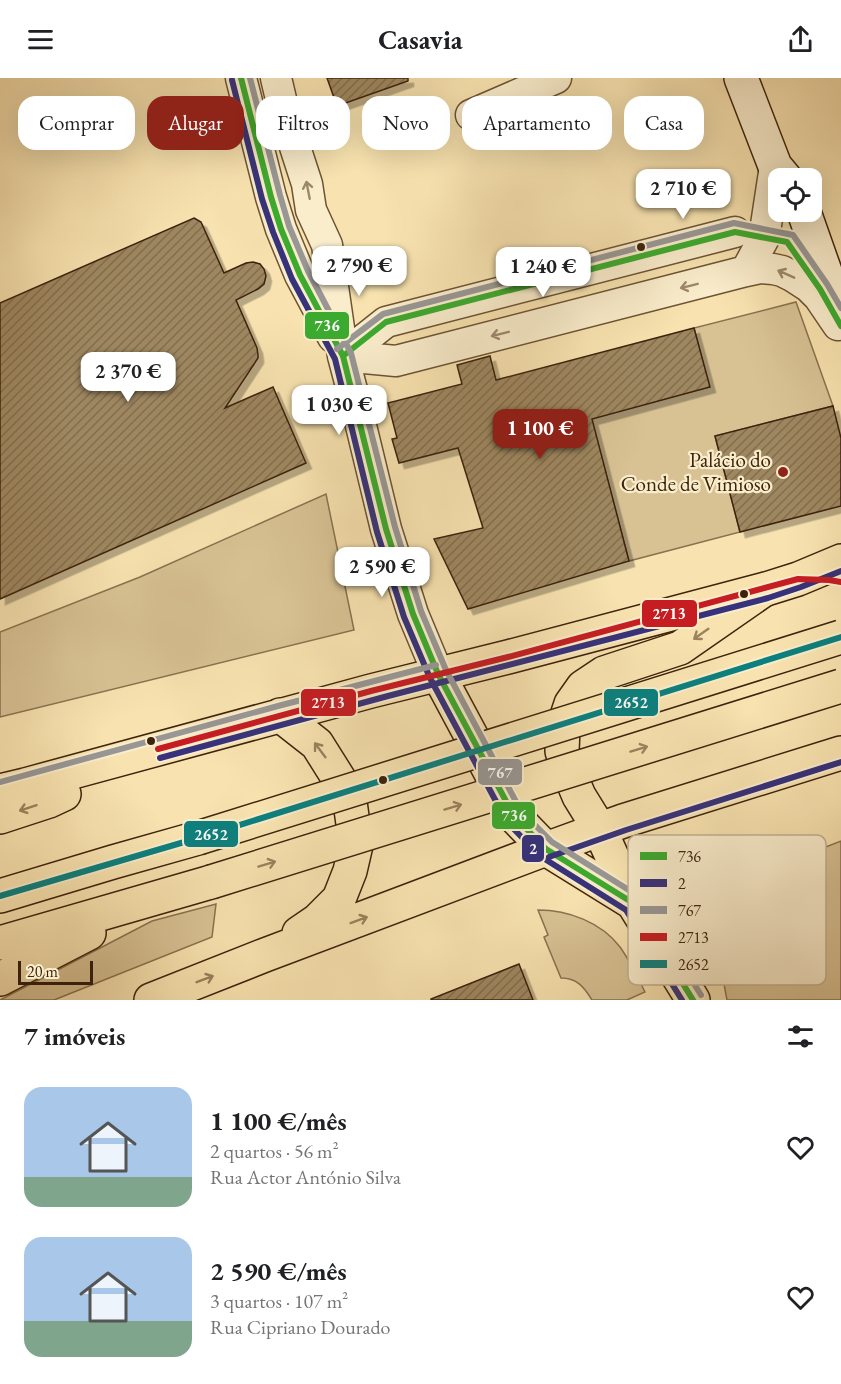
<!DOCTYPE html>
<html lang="pt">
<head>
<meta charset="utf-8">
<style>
  body { margin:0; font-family:"EB Garamond",serif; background:#f6f6f6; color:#202124; height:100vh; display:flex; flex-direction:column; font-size:22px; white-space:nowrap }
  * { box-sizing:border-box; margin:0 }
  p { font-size:20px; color:#757577 }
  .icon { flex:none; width:33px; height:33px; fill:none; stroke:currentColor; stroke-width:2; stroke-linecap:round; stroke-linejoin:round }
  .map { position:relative; height:922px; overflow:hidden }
  .sheet { display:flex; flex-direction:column; background:#fff; flex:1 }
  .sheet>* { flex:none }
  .hud { position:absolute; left:18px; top:18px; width:806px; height:54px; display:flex; gap:12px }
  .tools { position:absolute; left:768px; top:90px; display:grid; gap:12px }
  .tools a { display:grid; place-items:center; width:54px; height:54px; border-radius:12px; background:#fff; box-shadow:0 6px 24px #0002; font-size:30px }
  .scale { position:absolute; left:18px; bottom:15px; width:75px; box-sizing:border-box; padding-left:6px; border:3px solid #3d230b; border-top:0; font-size:16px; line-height:21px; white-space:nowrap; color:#3d230b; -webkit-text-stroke:4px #faedcc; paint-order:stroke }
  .price { position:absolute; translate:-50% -51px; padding:0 14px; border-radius:12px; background:#fff; color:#222; font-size:20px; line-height:39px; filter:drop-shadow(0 2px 3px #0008) }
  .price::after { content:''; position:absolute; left:50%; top:36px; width:18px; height:14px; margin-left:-9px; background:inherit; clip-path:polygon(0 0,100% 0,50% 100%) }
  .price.on { background:#8f2418; color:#fff }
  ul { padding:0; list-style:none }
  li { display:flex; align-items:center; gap:18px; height:150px; padding:0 24px }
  li span { display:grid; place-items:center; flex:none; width:168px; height:120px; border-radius:18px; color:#555 }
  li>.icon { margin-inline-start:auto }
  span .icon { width:72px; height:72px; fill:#fffc; stroke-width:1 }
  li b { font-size:26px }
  h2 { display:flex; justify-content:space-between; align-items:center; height:72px; padding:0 24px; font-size:26px }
  .chip { padding:0 21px; border-radius:18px; background:#fff; box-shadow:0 6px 24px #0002; font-size:21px; line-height:54px }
  .chip.on { background:#8f2418; color:#fff }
  header { display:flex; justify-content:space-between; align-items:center; height:78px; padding:0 24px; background:#fff; font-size:27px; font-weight:700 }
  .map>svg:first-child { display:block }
</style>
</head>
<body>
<header><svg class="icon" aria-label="menu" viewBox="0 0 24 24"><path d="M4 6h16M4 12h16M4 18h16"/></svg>Casavia<svg class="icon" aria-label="share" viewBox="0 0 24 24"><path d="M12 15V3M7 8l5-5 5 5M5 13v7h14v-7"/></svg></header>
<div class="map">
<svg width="841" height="922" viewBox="0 0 841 922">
  <defs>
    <pattern id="building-hatch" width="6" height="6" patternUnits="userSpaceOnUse" patternTransform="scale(1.5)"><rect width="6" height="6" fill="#9e8761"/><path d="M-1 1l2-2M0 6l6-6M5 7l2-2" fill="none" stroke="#826e4e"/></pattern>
    <filter id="shadow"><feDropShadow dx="5.5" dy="5.5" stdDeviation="0" flood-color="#0004"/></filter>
  </defs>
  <rect width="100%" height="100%" fill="#f8e3b0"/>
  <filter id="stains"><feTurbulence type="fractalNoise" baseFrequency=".00333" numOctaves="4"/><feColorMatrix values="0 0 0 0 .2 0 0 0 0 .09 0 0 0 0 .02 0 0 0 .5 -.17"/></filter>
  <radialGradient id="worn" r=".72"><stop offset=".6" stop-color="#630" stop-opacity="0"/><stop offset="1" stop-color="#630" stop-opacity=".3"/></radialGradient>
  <path fill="#d8c294" stroke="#8a7250" stroke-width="1.5" d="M796 224 833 328 715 358 740 454 629 483 591 340 709 309 694 250Z
    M326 416 354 552 0 639V554L140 499Z
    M841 763V922H727L724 906 727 875 735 848 753 825 783 792 813 774Z
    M216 826 212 859 54 922H0L152 843Z
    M538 832C568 832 601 844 620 869 630 883 637 898 645 914L627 922H592C584 909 577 900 561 900L544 859 548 857Z"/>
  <path fill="url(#building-hatch)" stroke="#3d230b" stroke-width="1.5" filter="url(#shadow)" d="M327 0H408V3L337 28Z
    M194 140 201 144 224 195 246 185 253 184 260 186 264 191 266 198 264 206 258 211 236 222 257 270 258 277V280L225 330 273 309 306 385 0 521V225Z
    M694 250 710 309 592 341 629 483 468 531 434 461 483 450 458 370 399 385 392 361 397 360 388 325 462 306 457 287 490 278 496 302Z
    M833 328 841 360V428L740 454 715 358Z
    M519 886 533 922H431V921Z"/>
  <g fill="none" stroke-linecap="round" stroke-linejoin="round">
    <g stroke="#6c5334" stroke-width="33">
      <path id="minor" d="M241 0 271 119 281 151 300 197 333 259
        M276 0 285 38 307 106 311 132 327 167 343 278 356 327 386 451 413 536 438 596
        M471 37 556 0
        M746 193 764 160 775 88
        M343 278 396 283 746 193 760 190 773 191 782 193 792 198 809 209 819 219 838 247
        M343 278 386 244 735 154"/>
    </g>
    <g stroke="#3d230b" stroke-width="36">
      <path id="secondary" d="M741 0 775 88 785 100
        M804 134 841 239"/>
    </g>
    <g stroke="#3d230b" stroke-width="36">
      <path id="primary" d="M438 596 514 738 546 771 633 825
        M693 922 633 825 600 752 579 718 566 687 562 673 563 650 571 626 583 609 604 595 680 570 762 513"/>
    </g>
    <g stroke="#3d230b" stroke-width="36">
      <path id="trunk" d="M280 637 317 666 349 717 356 767 350 793 339 821 318 842 299 855
        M0 713 25 707 371 613 508 579 766 511 798 501 841 483
        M0 739 49 723 64 716
        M0 818 113 784 198 760
        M0 865 211 804
        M0 901 89 855
        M151 922 265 877 546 771 623 743 841 675"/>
    </g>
    <use href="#minor" stroke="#faedcc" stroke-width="30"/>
    <use href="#secondary" stroke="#faedcc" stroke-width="33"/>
    <use href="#primary" stroke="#f8e3b0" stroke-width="33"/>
    <use href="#trunk" stroke="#f8e3b0" stroke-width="33"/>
    <g stroke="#3d230b" stroke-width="36" stroke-linecap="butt">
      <path id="trunk-bridge" d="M198 760 841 559
        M211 804 841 608"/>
    </g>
    <use href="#trunk-bridge" stroke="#f8e3b0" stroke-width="33"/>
    <g stroke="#faedcc" stroke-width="10">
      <path id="bus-1" d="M241 0 271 119 281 151 300 197 343 278 386 451 413 536 438 596 514 738 546 771 633 825 693 922
        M343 278 386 244 735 154 787 164 820 211 841 248"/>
    </g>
    <g stroke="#faedcc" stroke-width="10">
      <path id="bus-2" d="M232 2 262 121 273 154 292 201 335 281 377 454 404 539 430 600 507 744 540 778 626 832 682 922
        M160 680 388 618 768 520 801 509 841 493
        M549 779 626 752 841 684"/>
    </g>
    <g stroke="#faedcc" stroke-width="10">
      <path id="bus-3" d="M250 0 280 117 289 148 308 193 351 275 395 449 421 533 446 592 521 733 552 764 640 819 701 917
        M337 271 383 236 734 145 793 157 827 206 841 230
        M0 704 278 628 436 587"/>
    </g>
    <g stroke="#faedcc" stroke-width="10">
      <path id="bus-4" d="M158 671 371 613 508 579 798 501 829 502 841 504"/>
    </g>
    <g stroke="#faedcc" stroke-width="10">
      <path id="bus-5" d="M0 818 198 760 841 559"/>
    </g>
    <use href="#bus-1" stroke="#3caa2e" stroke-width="6"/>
    <use href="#bus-2" stroke="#36327b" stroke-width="6"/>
    <use href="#bus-3" stroke="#989795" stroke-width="6"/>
    <use href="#bus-4" stroke="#c61d23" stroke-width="6"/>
    <use href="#bus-5" stroke="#0c807e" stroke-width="6"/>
  </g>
  <defs><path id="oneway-shaft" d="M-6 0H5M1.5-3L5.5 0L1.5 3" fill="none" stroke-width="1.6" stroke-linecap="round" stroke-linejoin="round" transform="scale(1.5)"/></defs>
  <g stroke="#9c886c">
    <use href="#oneway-shaft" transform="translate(308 112) rotate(-101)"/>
    <use href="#oneway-shaft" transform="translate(786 196) rotate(-156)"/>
    <use href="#oneway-shaft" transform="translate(689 208) rotate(166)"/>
    <use href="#oneway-shaft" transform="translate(500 256) rotate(166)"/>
  </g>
  <g stroke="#9a835e">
    <use href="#oneway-shaft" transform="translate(701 556) rotate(145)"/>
    <use href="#oneway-shaft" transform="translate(639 671) rotate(-17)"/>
    <use href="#oneway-shaft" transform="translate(320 672) rotate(-127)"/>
    <use href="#oneway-shaft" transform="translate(453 729) rotate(-17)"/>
    <use href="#oneway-shaft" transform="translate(28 730) rotate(162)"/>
    <use href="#oneway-shaft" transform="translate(267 786) rotate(-17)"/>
    <use href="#oneway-shaft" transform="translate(359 842) rotate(-20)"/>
    <use href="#oneway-shaft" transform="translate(205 901) rotate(-21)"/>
  </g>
  <g fill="#3d230b" stroke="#faedcc" stroke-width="2">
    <circle cx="641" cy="169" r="5"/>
    <circle cx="744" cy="516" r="5"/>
    <circle cx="151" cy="663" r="5"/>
    <circle cx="383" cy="702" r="5"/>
  </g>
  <circle fill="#8f2418" stroke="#faedcc" stroke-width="2" cx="783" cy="394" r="6"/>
  <g text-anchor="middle" stroke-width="4.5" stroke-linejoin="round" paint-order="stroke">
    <g font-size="21" fill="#3d230b" stroke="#faedcc" text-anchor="end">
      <text x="771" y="389">Palácio do<tspan x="771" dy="24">Conde de Vimioso</tspan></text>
    </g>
  </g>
  <rect x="628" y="757" width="198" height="150" rx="9" fill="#faedcc" stroke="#c1b092" stroke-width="1.5"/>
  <rect x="640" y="774" width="27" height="8" fill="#3caa2e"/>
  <rect x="640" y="801" width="27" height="8" fill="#36327b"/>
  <rect x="640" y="828" width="27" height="8" fill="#989795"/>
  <rect x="640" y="855" width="27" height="8" fill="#c61d23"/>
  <rect x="640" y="882" width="27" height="8" fill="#0c807e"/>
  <g font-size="16" fill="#3d230b">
    <text x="678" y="784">736</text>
    <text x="678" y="811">2</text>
    <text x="678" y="838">767</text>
    <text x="678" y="865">2713</text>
    <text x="678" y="892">2652</text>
  </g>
  <g stroke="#faedcc" stroke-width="2">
    <rect x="304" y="233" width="46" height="29" rx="6" fill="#3caa2e"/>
    <rect x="641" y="521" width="57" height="29" rx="6" fill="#c61d23"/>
    <rect x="603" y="610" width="56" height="29" rx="6" fill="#0c807e"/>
    <rect x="300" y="610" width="57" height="29" rx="6" fill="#c61d23"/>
    <rect x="477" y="680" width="46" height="28" rx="6" fill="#989795"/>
    <rect x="491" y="723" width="45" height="29" rx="6" fill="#3caa2e"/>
    <rect x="183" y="742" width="56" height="28" rx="6" fill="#0c807e"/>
    <rect x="521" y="756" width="24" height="29" rx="6" fill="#36327b"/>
  </g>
  <g font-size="16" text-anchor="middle" font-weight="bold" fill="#fff">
    <text x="327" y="253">736</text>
    <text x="669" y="541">2713</text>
    <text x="631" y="630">2652</text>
    <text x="328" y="630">2713</text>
    <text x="500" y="700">767</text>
    <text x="514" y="743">736</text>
    <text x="211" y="762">2652</text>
    <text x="533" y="776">2</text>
  </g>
  <rect width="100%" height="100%" filter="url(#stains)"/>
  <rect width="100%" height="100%" fill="url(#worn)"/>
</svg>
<div class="tools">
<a><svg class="icon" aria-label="locate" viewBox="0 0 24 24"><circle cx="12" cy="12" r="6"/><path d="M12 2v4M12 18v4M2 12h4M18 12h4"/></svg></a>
</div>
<div class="scale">20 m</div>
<b class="price" style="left:683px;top:142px">2 710 €</b>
<b class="price" style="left:359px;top:219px">2 790 €</b>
<b class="price" style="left:543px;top:220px">1 240 €</b>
<b class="price" style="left:128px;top:325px">2 370 €</b>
<b class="price" style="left:339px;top:358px">1 030 €</b>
<b class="price on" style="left:540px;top:382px">1 100 €</b>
<b class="price" style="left:382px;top:520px">2 590 €</b>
<div class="hud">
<a class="chip">Comprar</a>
<a class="chip on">Alugar</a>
<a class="chip">Filtros</a>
<a class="chip">Novo</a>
<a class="chip">Apartamento</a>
<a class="chip">Casa</a>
</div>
</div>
<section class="sheet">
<h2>7 imóveis<svg class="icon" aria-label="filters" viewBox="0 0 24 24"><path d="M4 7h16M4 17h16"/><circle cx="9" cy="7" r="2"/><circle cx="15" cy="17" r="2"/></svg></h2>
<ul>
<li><span style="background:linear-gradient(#a9c7e8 75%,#7fa58c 0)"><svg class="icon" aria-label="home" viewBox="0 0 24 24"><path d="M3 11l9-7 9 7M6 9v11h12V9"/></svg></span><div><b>1 100 €/mês</b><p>2 quartos · 56 m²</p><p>Rua Actor António Silva</p></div><svg class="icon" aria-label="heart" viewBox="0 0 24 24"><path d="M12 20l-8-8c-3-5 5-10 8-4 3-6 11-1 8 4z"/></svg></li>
<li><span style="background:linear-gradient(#a9c7e8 70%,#7fa58c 0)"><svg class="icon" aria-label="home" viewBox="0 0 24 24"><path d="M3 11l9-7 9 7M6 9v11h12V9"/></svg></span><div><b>2 590 €/mês</b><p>3 quartos · 107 m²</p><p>Rua Cipriano Dourado</p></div><svg class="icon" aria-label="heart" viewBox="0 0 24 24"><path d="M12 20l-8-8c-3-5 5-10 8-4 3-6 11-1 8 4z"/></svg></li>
</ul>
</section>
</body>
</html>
